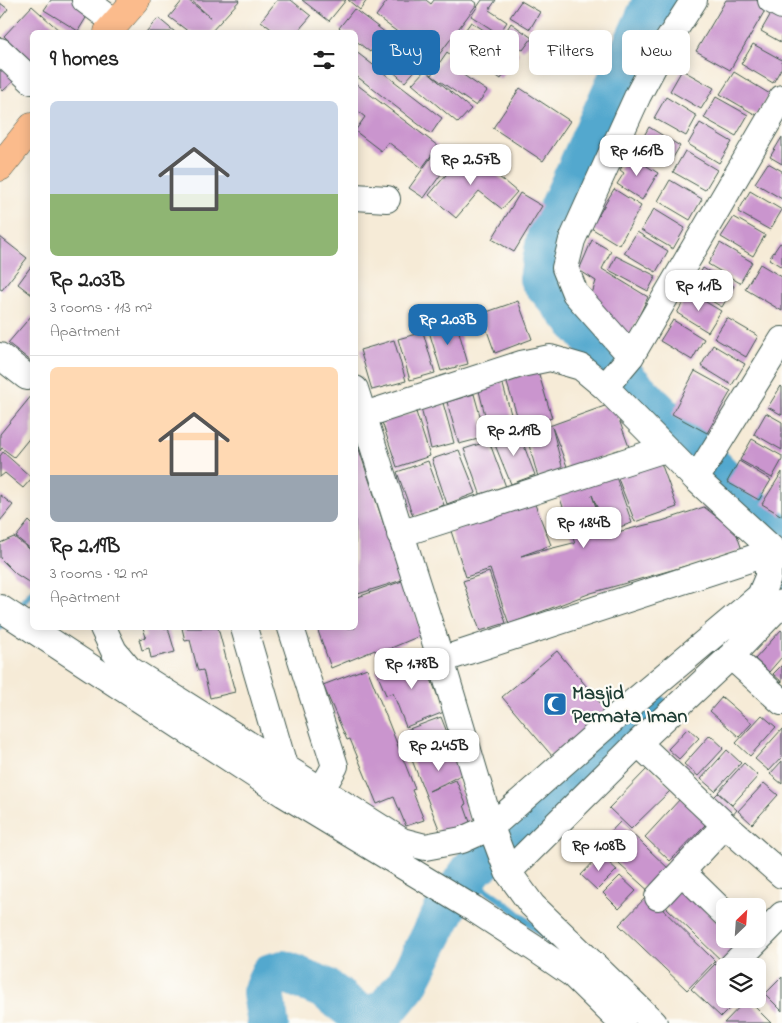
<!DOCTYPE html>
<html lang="en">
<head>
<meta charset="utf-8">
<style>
  body { margin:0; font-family:"Indie Flower",sans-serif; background:#f2f2f2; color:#222; height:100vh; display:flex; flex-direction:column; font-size:19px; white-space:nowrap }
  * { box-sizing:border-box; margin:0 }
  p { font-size:16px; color:#767676 }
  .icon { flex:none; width:28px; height:28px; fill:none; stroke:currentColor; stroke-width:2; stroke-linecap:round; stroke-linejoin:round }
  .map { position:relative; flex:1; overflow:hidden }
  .details { position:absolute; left:30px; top:30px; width:328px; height:600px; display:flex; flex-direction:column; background:#fff; border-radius:8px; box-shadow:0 2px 12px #0003 }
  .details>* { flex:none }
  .top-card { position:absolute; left:372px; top:30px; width:334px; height:45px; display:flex; gap:10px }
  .needle { width:32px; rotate:25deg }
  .controls { position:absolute; left:716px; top:898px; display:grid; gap:10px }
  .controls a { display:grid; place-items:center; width:50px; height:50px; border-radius:8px; background:#fff; box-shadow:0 2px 12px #0003; font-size:25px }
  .price { position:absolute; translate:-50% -42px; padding:0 11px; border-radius:10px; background:#fff; color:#222; font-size:16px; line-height:32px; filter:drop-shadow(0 1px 2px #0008) }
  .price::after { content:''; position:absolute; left:50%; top:30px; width:15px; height:11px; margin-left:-8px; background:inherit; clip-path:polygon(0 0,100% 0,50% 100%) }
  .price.on { background:#1f6fb2; color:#fff }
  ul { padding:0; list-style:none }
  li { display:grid; align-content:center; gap:10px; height:265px; padding:0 20px }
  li+li { border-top:1px solid #e0e0e0 }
  li span { display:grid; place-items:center; height:155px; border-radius:8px; color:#555 }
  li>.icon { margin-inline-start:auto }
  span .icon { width:90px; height:90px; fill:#fffc; stroke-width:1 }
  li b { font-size:21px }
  h2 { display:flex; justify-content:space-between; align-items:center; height:60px; padding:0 20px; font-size:21px }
  .tag { padding:0 18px; border-radius:8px; background:#fff; box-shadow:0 2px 12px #0003; font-size:18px; line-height:45px }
  .tag.on { background:#1f6fb2; color:#fff }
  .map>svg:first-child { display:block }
</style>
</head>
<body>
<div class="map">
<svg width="782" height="1023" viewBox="0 0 782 1023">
  <rect width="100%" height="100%" fill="#fdfcf7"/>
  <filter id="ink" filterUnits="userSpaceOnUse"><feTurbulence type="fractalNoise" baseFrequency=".02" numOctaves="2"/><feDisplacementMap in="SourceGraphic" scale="10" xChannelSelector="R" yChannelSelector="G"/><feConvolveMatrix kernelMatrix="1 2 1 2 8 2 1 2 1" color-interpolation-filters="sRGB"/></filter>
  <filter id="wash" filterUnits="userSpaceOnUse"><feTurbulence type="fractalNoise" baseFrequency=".0096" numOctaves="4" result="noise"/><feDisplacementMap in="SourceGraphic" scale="20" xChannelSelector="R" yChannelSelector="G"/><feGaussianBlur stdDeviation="1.12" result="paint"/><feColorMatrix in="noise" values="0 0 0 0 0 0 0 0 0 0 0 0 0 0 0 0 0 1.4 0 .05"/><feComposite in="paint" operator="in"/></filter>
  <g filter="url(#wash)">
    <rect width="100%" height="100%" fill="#f6ebd7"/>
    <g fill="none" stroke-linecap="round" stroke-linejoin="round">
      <path stroke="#52a8ce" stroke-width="7" d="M0 627 32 592
        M466 878C503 897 533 927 564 954"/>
      <path stroke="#52a8ce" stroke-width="42" d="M658 0 652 5 548 235 540 278 629 383 728 483 782 541
        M735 633 782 585
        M268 1023 263 993 271 974 283 971 324 988 356 1012 369 1016 385 1011 407 984 448 904 474 867 527 829 652 714"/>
    </g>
    <g id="blocks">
      <path fill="#ca95ce" d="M51 0H79L92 8 78 31 44 10Z
        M183 0H188L211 18 191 0H240L211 32H189L169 17Z
        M277 0H291L311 16 297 32H275L261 21Z
        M302 0H346L329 21Z
        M348 0H367L360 10Z
        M388 0H426L431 4 434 0H472L477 4 435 60 376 16Z
        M482 0H496L489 10 507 22 499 34 471 16Z
        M726 0H756L767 7 730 70 696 51Z
        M521 1 540 12 530 29 510 17Z
        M0 3 8 9 0 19Z
        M32 6 61 32H32V63L4 36Z
        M354 9 386 33 370 52 355 40V32H345L339 28Z
        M773 10 782 15V43L761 31Z
        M158 18 175 32H146Z
        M471 22 487 32 480 50 507 70 501 79 454 46Z
        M511 23 532 38 523 50 503 36Z
        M491 34 519 53 511 66 482 48Z
        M392 41 420 65 405 82 377 58Z
        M753 44 782 60V67L773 83 741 64Z
        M355 51 442 118 431 134 355 75Z
        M447 52 461 63 456 70 487 91 476 106 431 75Z
        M0 58 18 77 3 91 0 87Z
        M425 70 471 109 458 123 412 84Z
        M682 70 714 88 701 109 670 91Z
        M734 72 770 94 756 115 720 94Z
        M355 83 438 146 422 168 388 142 381 151 355 131 365 117 355 109Z
        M520 88 570 121 543 161 493 128Z
        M666 97 697 116 686 136 654 118Z
        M716 97 748 115 736 136 704 118Z
        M700 123 732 142 719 163 688 144Z
        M649 127 680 146 668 166 637 148Z
        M782 137V164L770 157Z
        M437 149 451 160 424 198 409 188Z
        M467 150 517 192 502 209 479 191 456 218 429 195Z
        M685 151 717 170 705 190 673 172Z
        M629 155 658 173 642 200 617 184 624 173 620 170Z
        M768 163 782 171V199L755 183Z
        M670 180 702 199 690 220 658 201Z
        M614 189 641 206 619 245 591 228Z
        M750 191 782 210 770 230 738 212Z
        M520 193 542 206 514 252 492 239Z
        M654 209 685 228 673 249 641 230Z
        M734 217 765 235 753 256 721 237Z
        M637 232 668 251 656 272 624 253Z
        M0 237 27 258 2 290 0 289Z
        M592 240 611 251 602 269 648 297 629 337 591 297 596 281 579 270Z
        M720 243 752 262 740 283 708 264Z
        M780 243 782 244V267L769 259Z
        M616 256 656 276 648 291 609 270Z
        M760 264 782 277V311L745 289Z
        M32 265V295L18 284Z
        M703 268 734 286 722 307 691 289Z
        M689 292 721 311 708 332 677 313Z
        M518 301 532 339 495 353 481 314Z
        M32 315V362L8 343Z
        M727 318 758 336 746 357 714 338Z
        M673 320 704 339 692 360 660 341Z
        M456 321 468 364 441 371 428 328Z
        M423 332 435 373 410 380 398 339Z
        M394 340 406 381 372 390 360 350Z
        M713 345 745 364 732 385 701 366Z
        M538 371 552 418 521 428 506 380Z
        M695 371 731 391 707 433 672 414Z
        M502 381 515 429 490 435 478 387Z
        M781 386 782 387V415L768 407Z
        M474 394 486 437 459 444 447 402Z
        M32 395V435L14 457 2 448 0 451V434Z
        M443 403 454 443 431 449 421 408Z
        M613 403 629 447 568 469 552 427 563 470 538 477 525 431 552 425Z
        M416 412 430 456 397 467 382 422Z
        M766 413 782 422V450L754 434Z
        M518 430 535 475 511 484 493 440Z
        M355 437 402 580 355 595Z
        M752 439 782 456V460L772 478 740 460Z
        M489 441 506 487 481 496 464 449Z
        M459 450 476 493 447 504 432 459Z
        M3 452 32 478 23 488 5 473 0 477V456Z
        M660 460 677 507 635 522 617 476Z
        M428 461 444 505 413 516 397 472Z
        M739 461 771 480 759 500 727 482Z
        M782 472V516L762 504Z
        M615 474 632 523 607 531 592 495 605 535 662 521 704 507 736 532 742 550 591 593 509 624 490 569 466 577 451 531 534 502 551 545 521 556 573 543 575 544 559 495Z
        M0 495 13 505 0 521Z
        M29 521 32 524V550L16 537Z
        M14 537 32 551V583H30L16 574 0 558V543Z
        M489 572 506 623 480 631 463 581Z
        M405 580 422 635 377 654 375 650 331 668 317 628H355V598Z
        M143 628H168L175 652 151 658 149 648 142 650 139 639 146 637Z
        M182 628H218L235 692 210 698 203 670 198 671 190 640 185 641Z
        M781 630 782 631V657L769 672 755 659Z
        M557 651 607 711 552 756 502 697Z
        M421 654 444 712 406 727 393 693 386 695 376 671Z
        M782 665V682L773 674Z
        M367 668 415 789 412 790 424 820 406 826 394 797 377 804 350 739 347 740 323 685Z
        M722 697 752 723 739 737 710 711Z
        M762 715 776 727 750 756 736 743Z
        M441 717 450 740 454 739 467 772 429 791 456 780 466 804 464 805 470 822 441 834 401 732Z
        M688 728 699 738 679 759 668 749Z
        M782 729V757L769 771 755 759Z
        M710 735 724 748 698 776 684 764Z
        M727 750 741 763 715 791 701 779Z
        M782 761V784L770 774Z
        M744 763 758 776 732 805 718 792Z
        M649 767 672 789 631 829 609 808Z
        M764 783 778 795 752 824 738 811Z
        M718 793 737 810 732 816 713 798Z
        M681 798 707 823 670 861 645 837Z
        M620 822 672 872 652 894 598 845Z
        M600 855 617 870 597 890 581 875Z
        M620 876 636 891 619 909 603 893Z
        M681 887 725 929V939H736L745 947 727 966 664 905Z
        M648 895 715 961 687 990 619 925Z
        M715 964 725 974V999H739L721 1017 691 989Z
        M782 977V1011L765 994Z
        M747 999 771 1023H724Z"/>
    </g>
  </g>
  <g filter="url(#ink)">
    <use href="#blocks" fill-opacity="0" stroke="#3f574c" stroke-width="1"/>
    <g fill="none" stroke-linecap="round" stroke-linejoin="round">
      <g stroke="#3f574c" stroke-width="28">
        <path id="minor" d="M85 0 116 23
          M771 0 782 6
          M0 51 32 81
          M355 197 387 199
          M0 356 27 377
          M631 356 575 293 565 268 572 240 638 95 665 45 694 0
          M605 387 631 356 782 98
          M355 389 441 660 491 827 508 872 532 905 654 1023
          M355 418 521 364 550 358 581 367 605 387 696 479 782 558
          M696 479 782 340
          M400 534 665 449
          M0 608 284 794 474 909 534 948 572 974 622 1023
          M103 628 114 651 129 669 402 841 425 847 462 840 491 827 624 710 760 596 768 577V553
          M244 628 285 769
          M291 628 335 766 321 791
          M731 656 782 702
          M441 660 768 553 772 550
          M638 743 725 825 782 875
          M508 872 638 743 731 656 782 603
          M682 872 725 914
          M658 897 725 825
          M732 966 782 915"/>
      </g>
      <g stroke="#3f574c" stroke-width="29">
        <path id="major" d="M108 32 136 0
          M0 167 32 127"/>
      </g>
      <use href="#minor" stroke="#fff" stroke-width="26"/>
      <use href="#major" stroke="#fbbb8c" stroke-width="28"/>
    </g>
  </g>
  <defs>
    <g id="mosque-square" transform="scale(1.25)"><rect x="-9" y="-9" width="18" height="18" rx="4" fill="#1f6fb2" stroke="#fdfcf7"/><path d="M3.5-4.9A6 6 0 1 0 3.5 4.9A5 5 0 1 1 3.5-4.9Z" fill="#fff"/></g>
  </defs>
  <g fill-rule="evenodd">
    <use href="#mosque-square" x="555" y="704"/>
  </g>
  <g text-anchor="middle" stroke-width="4.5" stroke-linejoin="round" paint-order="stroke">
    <g font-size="20" font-weight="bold" fill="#1f3d34" stroke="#fdfcf7" text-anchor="start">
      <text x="572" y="699">Masjid<tspan x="572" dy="23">Permata Iman</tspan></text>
    </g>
  </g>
</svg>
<div class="controls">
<a><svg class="needle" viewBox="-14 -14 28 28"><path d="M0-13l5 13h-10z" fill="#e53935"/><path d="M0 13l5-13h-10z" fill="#767676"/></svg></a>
<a><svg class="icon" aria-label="layers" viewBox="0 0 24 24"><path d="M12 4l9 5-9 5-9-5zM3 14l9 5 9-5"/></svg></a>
</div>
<b class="price" style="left:637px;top:177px">Rp 1.61B</b>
<b class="price" style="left:471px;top:186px">Rp 2.57B</b>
<b class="price" style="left:699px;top:312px">Rp 1.1B</b>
<b class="price on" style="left:448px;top:346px">Rp 2.03B</b>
<b class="price" style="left:514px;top:457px">Rp 2.19B</b>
<b class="price" style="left:584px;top:549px">Rp 1.84B</b>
<b class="price" style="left:412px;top:690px">Rp 1.78B</b>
<b class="price" style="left:439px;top:772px">Rp 2.45B</b>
<b class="price" style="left:599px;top:872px">Rp 1.08B</b>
<div class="top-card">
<a class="tag on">Buy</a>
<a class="tag">Rent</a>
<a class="tag">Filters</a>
<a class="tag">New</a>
</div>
<section class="details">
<h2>9 homes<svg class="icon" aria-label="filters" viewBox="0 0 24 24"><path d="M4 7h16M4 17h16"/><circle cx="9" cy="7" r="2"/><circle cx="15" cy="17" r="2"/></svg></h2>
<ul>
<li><span style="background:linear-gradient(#c9d6e8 60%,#8fb573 0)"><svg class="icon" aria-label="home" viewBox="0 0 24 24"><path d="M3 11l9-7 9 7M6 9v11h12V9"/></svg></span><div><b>Rp 2.03B</b><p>3 rooms · 113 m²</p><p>Apartment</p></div></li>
<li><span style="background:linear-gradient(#ffd9b3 70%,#9aa5b1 0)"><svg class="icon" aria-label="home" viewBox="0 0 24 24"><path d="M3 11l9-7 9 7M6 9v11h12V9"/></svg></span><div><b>Rp 2.19B</b><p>3 rooms · 92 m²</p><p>Apartment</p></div></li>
</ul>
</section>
</div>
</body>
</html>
